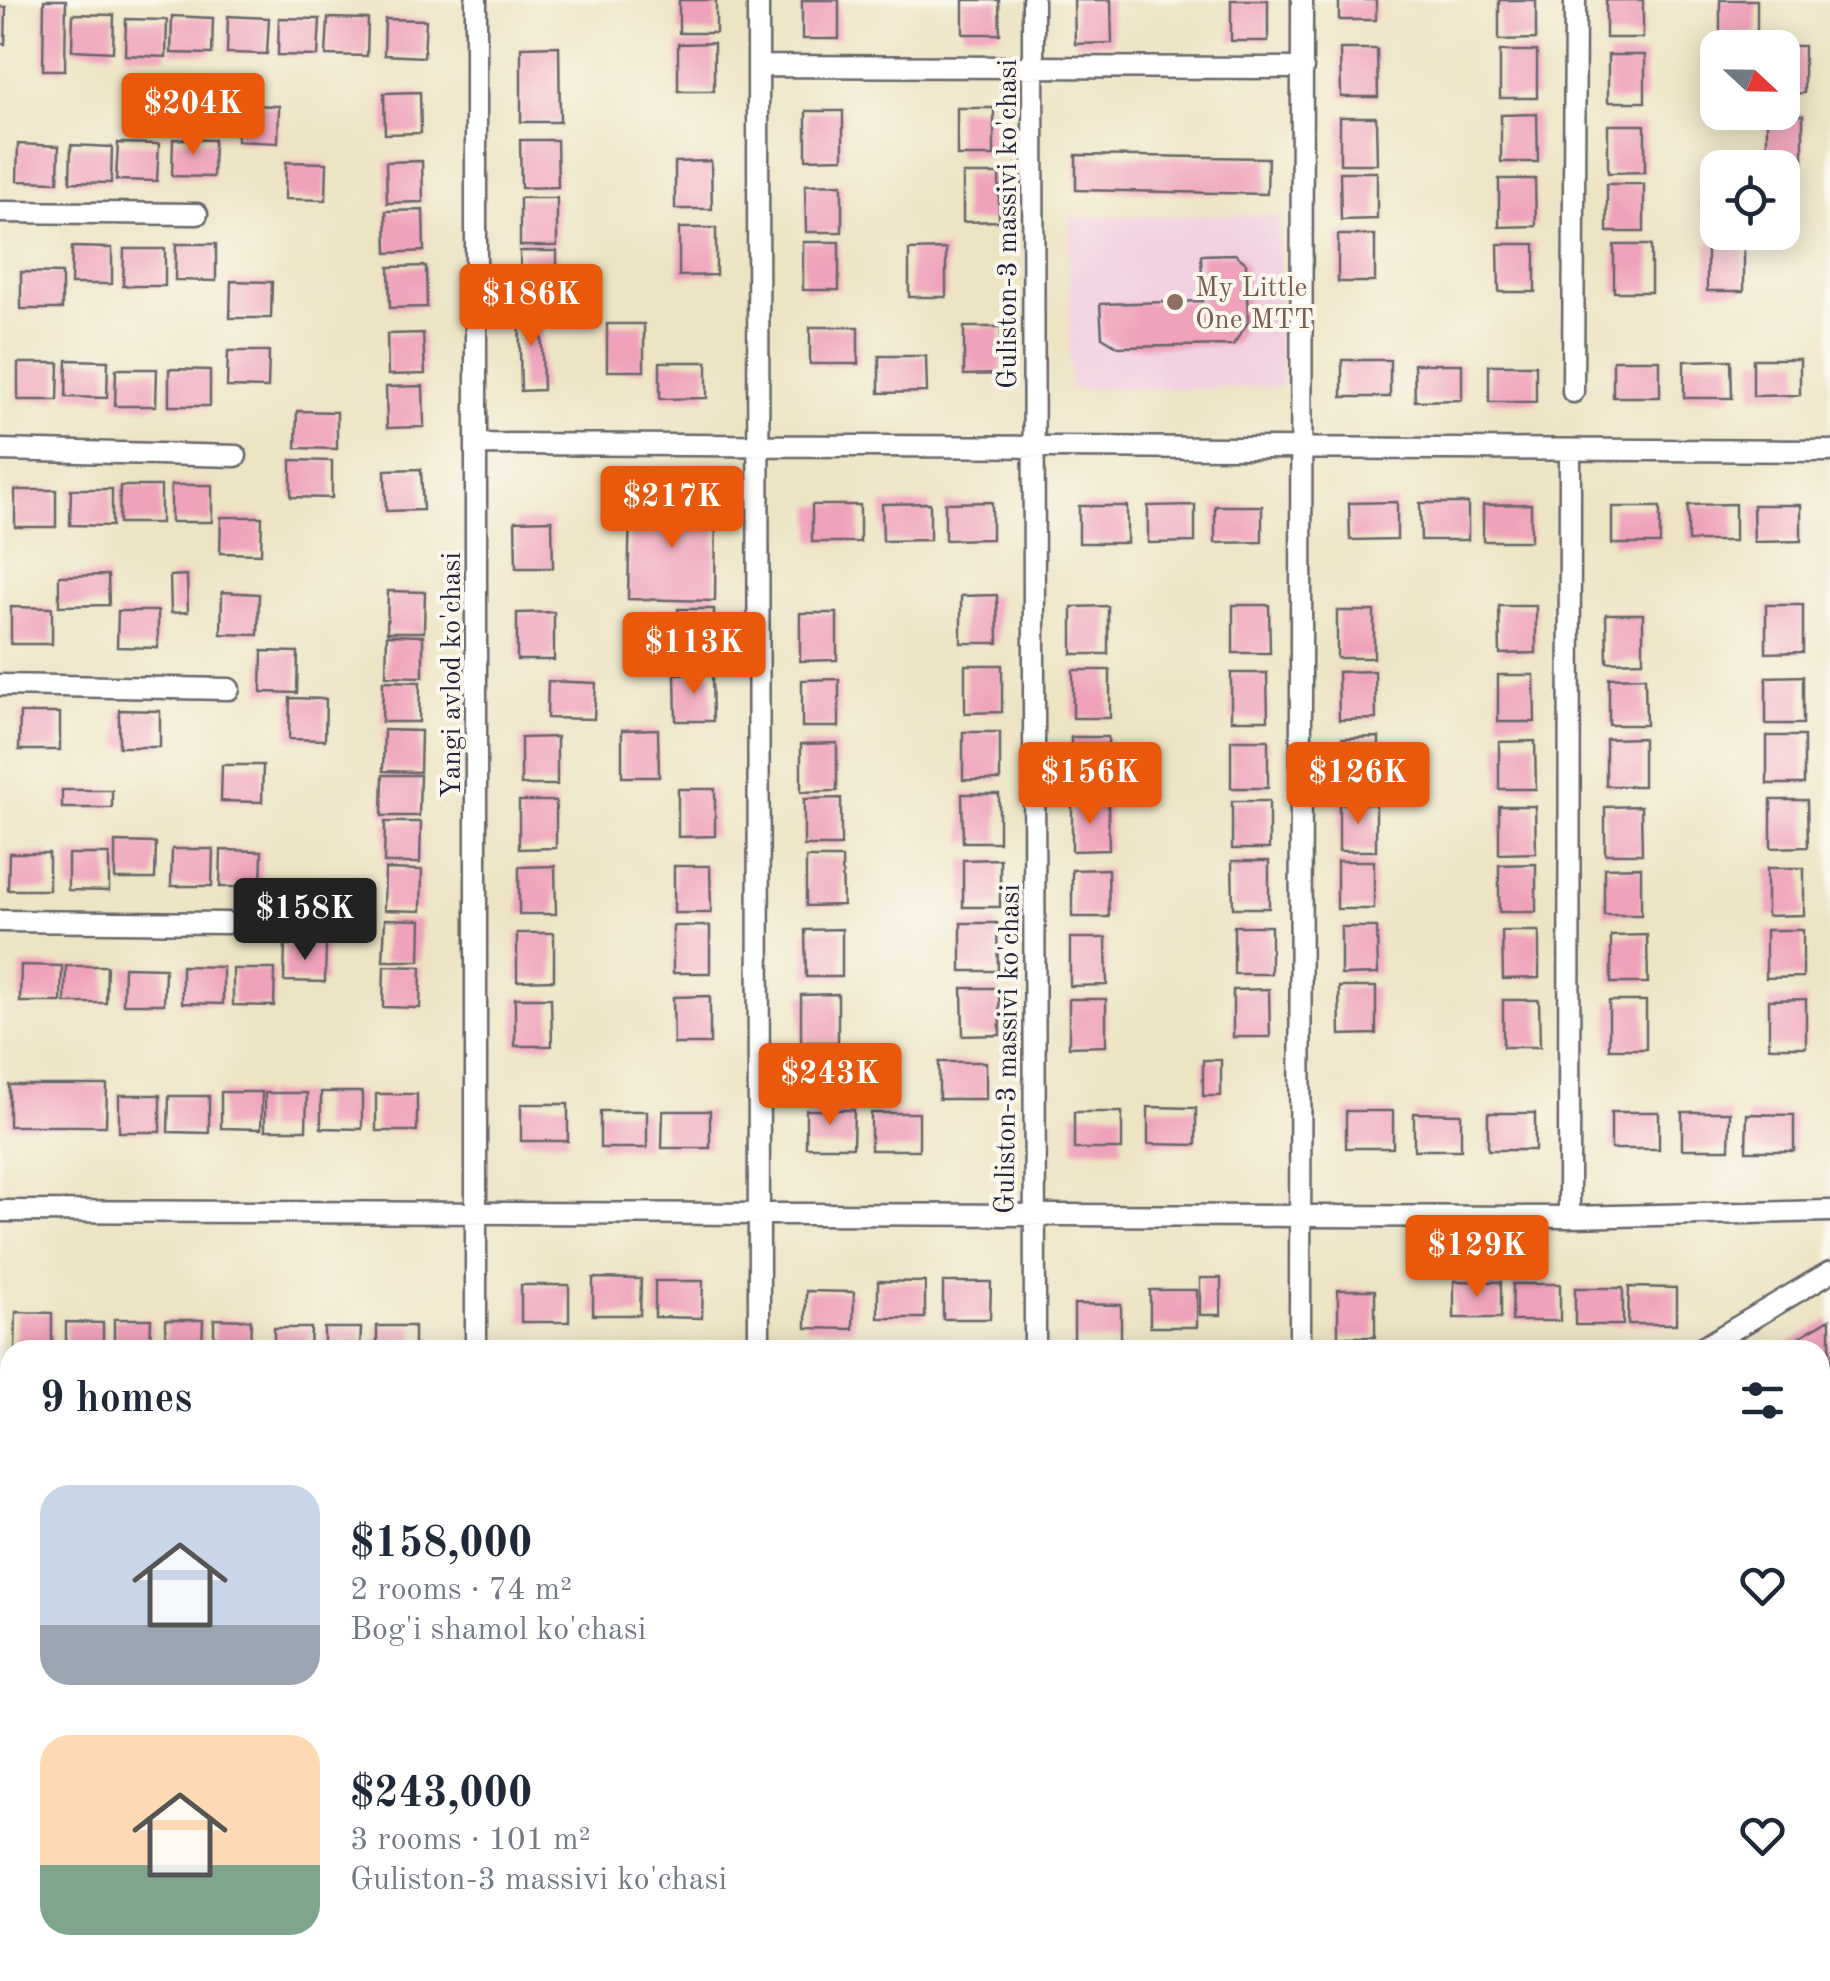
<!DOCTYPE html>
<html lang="en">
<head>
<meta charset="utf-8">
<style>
  body { margin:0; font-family:"Old Standard TT",serif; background:#f2f2f3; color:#1f2937; height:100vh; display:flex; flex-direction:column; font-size:38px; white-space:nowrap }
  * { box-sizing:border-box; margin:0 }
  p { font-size:32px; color:#747a83 }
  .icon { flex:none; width:55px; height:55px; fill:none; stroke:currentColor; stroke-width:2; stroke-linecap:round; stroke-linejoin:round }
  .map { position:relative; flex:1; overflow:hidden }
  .panel { position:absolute; left:0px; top:1340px; width:1830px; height:642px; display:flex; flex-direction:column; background:#fff; border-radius:30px 30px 0 0; box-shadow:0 5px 25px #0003 }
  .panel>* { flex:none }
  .needle { width:65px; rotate:112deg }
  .fabs { position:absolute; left:1700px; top:30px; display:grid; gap:20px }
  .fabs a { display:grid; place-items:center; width:100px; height:100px; border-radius:20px; background:#fff; box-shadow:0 5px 25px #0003; font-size:50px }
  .price { position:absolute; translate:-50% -85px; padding:0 22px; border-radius:10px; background:#ea580c; color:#fff; font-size:32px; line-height:65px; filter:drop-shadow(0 2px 5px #0008) }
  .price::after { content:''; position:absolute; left:50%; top:60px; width:30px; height:22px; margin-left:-15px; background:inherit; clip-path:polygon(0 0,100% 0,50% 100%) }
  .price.on { background:#222; color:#fff }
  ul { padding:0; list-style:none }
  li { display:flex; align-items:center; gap:30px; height:250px; padding:0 40px }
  li span { display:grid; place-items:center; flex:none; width:280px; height:200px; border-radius:30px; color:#555 }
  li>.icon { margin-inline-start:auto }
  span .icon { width:120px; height:120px; fill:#fffc; stroke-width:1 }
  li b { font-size:42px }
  h2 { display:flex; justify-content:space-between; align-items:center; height:120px; padding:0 40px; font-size:42px }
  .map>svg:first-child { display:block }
</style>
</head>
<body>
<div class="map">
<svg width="1830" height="1981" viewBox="0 0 1830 1981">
  <rect width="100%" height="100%" fill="#fbf7ec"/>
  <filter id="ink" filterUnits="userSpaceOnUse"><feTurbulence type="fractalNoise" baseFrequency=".01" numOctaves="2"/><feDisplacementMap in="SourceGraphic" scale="20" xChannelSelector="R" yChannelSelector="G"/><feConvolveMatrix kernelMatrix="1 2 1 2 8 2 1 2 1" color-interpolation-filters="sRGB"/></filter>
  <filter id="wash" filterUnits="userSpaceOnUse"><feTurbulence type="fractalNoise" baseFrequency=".0048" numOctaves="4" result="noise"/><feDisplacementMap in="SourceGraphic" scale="40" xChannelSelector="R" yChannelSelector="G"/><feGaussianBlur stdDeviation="2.25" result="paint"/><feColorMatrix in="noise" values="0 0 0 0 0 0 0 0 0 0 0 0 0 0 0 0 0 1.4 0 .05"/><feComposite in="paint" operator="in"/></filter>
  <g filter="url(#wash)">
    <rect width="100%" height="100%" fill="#ede4c4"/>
    <path fill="#f1d0e2" d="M1279 215 1281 387 1070 389 1069 217Z"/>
    <path fill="#9fd688" stroke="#607c62" stroke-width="2.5" d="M3 1820H10V1964L5 1965Z"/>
    <g id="blocks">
      <path fill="#efa2ba" d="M44 0H66L65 70H43Z
        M679 0H716V33H679Z
        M802 0H839V39H802Z
        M963 0H999L1000 34H963Z
        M1074 0H1111L1112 43 1075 44Z
        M1231 0H1268V41H1231Z
        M1339 0H1376V20H1339Z
        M1499 0H1536V39L1499 40Z
        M1606 0H1643V38H1606Z
        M1720 0H1757V34L1720 35Z
        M0 7H6L5 44 0 43Z
        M73 14 114 15 113 52 72 50Z
        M172 16 213 18 212 54 171 53Z
        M228 16 269 18 267 54 227 53Z
        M279 18 320 19 318 56 278 55Z
        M328 18 368 19 367 56 326 55Z
        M126 19 167 20 166 57 125 55Z
        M385 19 426 20 424 57 384 55Z
        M714 43V91H678V44Z
        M559 46 560 122H521V47Z
        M1804 46V93L1782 94V46Z
        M1340 49H1377L1378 97H1341Z
        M1500 51H1537V98H1500Z
        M1608 55H1645V102H1608Z
        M420 92 421 133 385 134 384 93Z
        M238 105 279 106 278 143 237 141Z
        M957 108H994V156H957Z
        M806 111H843V158L806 159Z
        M1537 114 1538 162H1501V115Z
        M1767 115H1803V162H1767Z
        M1340 117H1376L1377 164H1340Z
        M1608 125H1645V172L1608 173Z
        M173 139 214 140 213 177 172 176Z
        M520 140H557L558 187 521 188Z
        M118 143 159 144 157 181 116 180Z
        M18 144 59 146 58 182 17 181Z
        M71 145 112 147 111 183 70 182Z
        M1076 155 1268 158 1267 194 1076 190Z
        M422 161 423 202 387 203 386 162Z
        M711 161 712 209H675V162Z
        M286 162 327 163 326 200 285 199Z
        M1340 172H1377V219L1341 220Z
        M963 174H999V221L963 222Z
        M1499 179H1535L1536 226 1499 227Z
        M842 184V232H806L805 185Z
        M1607 184H1644V232H1607Z
        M520 198H557V246H520Z
        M423 210 424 251 387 253 386 211Z
        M679 228H716V275L679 276Z
        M1338 235H1375V282H1338Z
        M803 242H839V290H803Z
        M1707 243H1744V291H1707Z
        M176 244H216V281L175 280Z
        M1498 244H1535V292H1499Z
        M1614 245H1651V292H1614Z
        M72 247 112 248V284H71Z
        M124 249H165V286H123Z
        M946 249V297H909V250Z
        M520 251H557V298L521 299Z
        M1235 254 1246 263 1248 322 1233 345 1119 347 1102 337 1100 304 1203 301 1201 255Z
        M426 266 427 307 390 308 389 267Z
        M21 272 62 273V309H21Z
        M231 281 272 282 271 318H230Z
        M519 308H541L543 390 521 391Z
        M607 324H644V371H607Z
        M810 327H858V364H810Z
        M964 327H1001V374L964 375Z
        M423 333 425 374 388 375 387 334Z
        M228 351H269L268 388 227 387Z
        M879 356H926L927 392 879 393Z
        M1753 359H1800V395L1753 396Z
        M67 360 108 361 107 398 66 397Z
        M1342 360H1390V397H1342Z
        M1613 360H1660V397H1613Z
        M1731 360 1732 398H1684V361Z
        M660 362H707V398L660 399Z
        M18 363H59L58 400H18Z
        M1414 364H1462V400L1415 401Z
        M1489 365H1536V402H1489Z
        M116 369H157L156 406H115Z
        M169 369 210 370V406H169Z
        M423 386 424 427 387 428 386 387Z
        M297 411 337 412V449L296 448Z
        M291 460 332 461V498L291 497Z
        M421 469 423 510 386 511 385 470Z
        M171 485H212V522H171Z
        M120 486H161V523H119Z
        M71 489H112V526L70 525Z
        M15 490H56V527H15Z
        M630 502 716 503 715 601 628 599Z
        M992 502V539L945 540V503Z
        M1397 502V539L1350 540 1349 503Z
        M930 503V540L883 541 882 504Z
        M1420 503H1468V540H1421Z
        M1531 504V541H1483V505Z
        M1735 504V541H1688V505Z
        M812 505H860V542H812Z
        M1195 505V542L1148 543V506Z
        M1753 505H1801V541L1754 542Z
        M1079 506H1127V543H1079Z
        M1215 506H1262V542L1215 543Z
        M1612 507H1660V544H1612Z
        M221 517H262L261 554 220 553Z
        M552 520 553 568H516L515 521Z
        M108 575 109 605 59 606V576Z
        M187 575 188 612 171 613 170 576Z
        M388 591 425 592 424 632H387Z
        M222 592 259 594 258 635 221 634Z
        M997 595 998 643H961V596Z
        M1233 605H1269L1270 653H1233Z
        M1766 605H1803V652L1766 653Z
        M1108 606V654H1072V607Z
        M1499 606H1536V653L1500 654Z
        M11 607 52 608V644H11Z
        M678 609H714V656H678Z
        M118 611H158V648L117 647Z
        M1337 611H1374V658H1337Z
        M554 612V660H517V613Z
        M800 613H837V660L800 661Z
        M1606 614H1643V661L1607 662Z
        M387 635 423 636V677L386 676Z
        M262 651 298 652 297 693 261 692Z
        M965 665H1002V712L965 713Z
        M1073 670H1110V718H1073Z
        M1375 671 1376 719 1339 720 1338 672Z
        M712 673 713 721H676L675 674Z
        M1231 673H1267L1268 720H1231Z
        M1498 675H1534L1535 722H1498Z
        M1803 676V724H1766V677Z
        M1645 677 1646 725H1609V678Z
        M839 679V727H802V680Z
        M383 681 420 682 419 722H382Z
        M548 681 596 683 594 719 547 718Z
        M290 698 326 699 325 740 289 739Z
        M119 710 160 711V747H119Z
        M20 713H60V750H19Z
        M658 729 659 777H622V730Z
        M384 730 421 731 420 772 383 771Z
        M963 732H1000V780H963Z
        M1767 736H1804V784H1767Z
        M557 737V785H521V738Z
        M1071 737H1108V784L1071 785Z
        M1379 737V785H1342V738Z
        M1643 738V786H1606V739Z
        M1231 740H1268V788H1231Z
        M1535 741 1536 789H1499V742Z
        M837 743V791L801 792V744Z
        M222 765H263L262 802 221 801Z
        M383 775H420L419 816H382Z
        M678 789H715V836L678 837Z
        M62 790H112V808H62Z
        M962 794H999V842H963Z
        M841 798V846H804V799Z
        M1771 800H1807L1808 847 1771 848Z
        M519 801H556V848L519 849Z
        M1232 801H1269V849H1232Z
        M1072 803H1108L1109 850 1072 851Z
        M1339 804H1376V851H1339Z
        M1499 806H1535L1536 853 1499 854Z
        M1641 806 1642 854H1605V807Z
        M385 822H421L420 863H384Z
        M115 842 156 843 155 879H115Z
        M172 849H213L212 886H171Z
        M221 850 262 851 261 887H220Z
        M9 853H49V890H8Z
        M68 854H109V891L68 890Z
        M806 858H842L843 905 806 906Z
        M1000 859V907H963V860Z
        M1232 861H1269V908H1233Z
        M1337 861H1374V909H1337Z
        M1536 864V912H1499V865Z
        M555 866 556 914H519V867Z
        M674 866H710L711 913H674Z
        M1641 867V915H1604V868Z
        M1767 868H1804V915L1767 916Z
        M385 869 422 870 421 911 384 910Z
        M1108 869 1109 917H1072V870Z
        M287 887H328V923H287Z
        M385 919 421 920 420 961H383Z
        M961 923H997L998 971H961Z
        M673 926H710V973H673Z
        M1234 926H1271V974H1234Z
        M1341 927H1377L1378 974 1341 975Z
        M842 929V977H806L805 930Z
        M1766 930H1803V977L1766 978Z
        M1502 931H1539V978L1503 979Z
        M517 933H554V980L517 981Z
        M1647 935 1648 983H1611V936Z
        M1070 938H1106L1107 985 1070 986Z
        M285 945H326L325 982 284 981Z
        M21 965 62 966 61 1002H20Z
        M66 966H107L106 1003H65Z
        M182 966 223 967V1004L182 1003Z
        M384 966 421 967 420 1008 383 1007Z
        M124 967 165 968 164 1004H123Z
        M233 969H275L274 1006 233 1005Z
        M1339 987H1376V1034L1340 1035Z
        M962 988H999L1000 1035 963 1036Z
        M1269 989 1270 1037H1233V990Z
        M838 994V1042H801V995Z
        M710 996V1044H674L673 997Z
        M515 998H551L552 1046H515Z
        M1069 999H1106V1046L1069 1047Z
        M1806 999V1047H1769V1000Z
        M1503 1000H1539L1540 1047H1503Z
        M1609 1001H1646V1049H1609Z
        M1203 1060H1221V1096H1203Z
        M939 1062H986V1099H939Z
        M9 1085H107L106 1126H9Z
        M221 1092H262L261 1129 221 1128Z
        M321 1092H362V1129L321 1128Z
        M265 1093H307L306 1130H265Z
        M376 1094H417V1131H376Z
        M119 1095H160V1132H119Z
        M169 1096H209V1133L168 1132Z
        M521 1104H568V1141H521Z
        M1148 1107 1196 1108V1145L1148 1144Z
        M806 1110H854L853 1147H806Z
        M600 1111H647V1148H600Z
        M663 1111H710V1148H662Z
        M1346 1111H1393V1148H1346Z
        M1074 1112H1122V1149H1074Z
        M1611 1112H1659V1149H1611Z
        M1682 1112H1730L1729 1149H1682Z
        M871 1113H919V1150H871Z
        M1414 1113 1461 1114V1150H1414Z
        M1488 1113H1535V1150H1488Z
        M1747 1114 1794 1115V1151H1746Z
        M593 1278 641 1279 640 1315H593Z
        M1200 1278H1221V1315H1200Z
        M655 1281H703L702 1318 655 1317Z
        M878 1281 925 1282V1318H878Z
        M1454 1281 1501 1282V1318H1454Z
        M943 1282H991L990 1319H943Z
        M1513 1284H1560V1321H1512Z
        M521 1285H569V1322H521Z
        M1629 1287 1676 1288V1324H1628Z
        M1575 1288H1623V1325H1575Z
        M1150 1290H1197V1327H1150Z
        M1338 1290H1375V1337H1338Z
        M806 1291 854 1292 853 1329 806 1328Z
        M1074 1304 1121 1305V1341H1074Z
        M16 1312 52 1313V1350H15Z
        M114 1319H151L150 1350H114Z
        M214 1319 251 1320 250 1350H214Z
        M1830 1319V1391L1820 1397V1350H1777Z
        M166 1320H203L202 1350H166Z
        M66 1322 103 1323V1350H66Z
        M377 1326H414V1350H377Z
        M274 1328H311L310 1350H274Z
        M324 1328H361L360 1350H324Z
        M1830 1510V1555L1820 1562V1517Z
        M6 1561H10V1602H5Z
        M1830 1650V1694L1820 1701V1657Z
        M1820 1839 1830 1854V1878L1820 1885Z
        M517 1972H554V1981H517Z
        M675 1972H712V1981H675Z
        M834 1972H892L894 1976 886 1981H840Z
        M1150 1972H1189L1176 1981H1155Z
        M1333 1972H1358L1364 1981H1320Z
        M1463 1972H1484L1490 1981H1451Z
        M1594 1972H1613L1619 1981H1582Z"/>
    </g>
  </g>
  <g filter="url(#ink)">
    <use href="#blocks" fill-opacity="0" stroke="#69666b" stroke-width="2.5"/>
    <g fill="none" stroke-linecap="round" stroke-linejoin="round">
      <g stroke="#69666b" stroke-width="25">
        <path id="street" d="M476 0V1350
          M758 0 759 1350
          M1033 0 1035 1350
          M758 66 1303 68
          M0 212 197 214
          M1573 392 1575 0
          M477 444 1830 451
          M0 450 236 456
          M0 685 229 689
          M0 921 227 923
          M0 1211 1569 1217 1830 1211
          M1569 1217 1570 453
          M1300 1350 1302 0
          M1699 1350 1830 1272
          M0 1527H10
          M1820 1601 1830 1594
          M0 1784H10
          M190 1972V1981
          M473 1972V1981
          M1534 1972 1539 1981
          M760 1981V1972
          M1235 1981 1248 1972"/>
      </g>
      <g stroke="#69666b" stroke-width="32">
        <path id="secondary" d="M1820 1948 1830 1941
          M1770 1981 1783 1972
          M1813 1981 1830 1970"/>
      </g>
      <use href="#street" stroke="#fff" stroke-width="20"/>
      <use href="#secondary" stroke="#fde5c5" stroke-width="28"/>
    </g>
  </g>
  <circle fill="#8d6e63" stroke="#fbf7ec" stroke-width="4" cx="1175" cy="302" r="10"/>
  <g text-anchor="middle" stroke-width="8" stroke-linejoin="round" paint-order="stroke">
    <g font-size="28" fill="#22223b" stroke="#fbf7ec">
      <text transform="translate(1006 224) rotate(-90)" y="10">Guliston-3 massivi ko'chasi</text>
      <text transform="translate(450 675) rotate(-90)" y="10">Yangi avlod ko'chasi</text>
      <text transform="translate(1006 1049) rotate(-89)" y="10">Guliston-3 massivi ko'chasi</text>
    </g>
    <g font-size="28" fill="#785e54" stroke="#fbf7ec" text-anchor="start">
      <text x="1195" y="296">My Little<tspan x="1195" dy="32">One MTT</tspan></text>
    </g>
  </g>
</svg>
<div class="fabs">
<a><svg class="needle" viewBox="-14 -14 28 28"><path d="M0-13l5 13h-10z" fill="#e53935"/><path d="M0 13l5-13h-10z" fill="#747a83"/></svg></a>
<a><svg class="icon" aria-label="locate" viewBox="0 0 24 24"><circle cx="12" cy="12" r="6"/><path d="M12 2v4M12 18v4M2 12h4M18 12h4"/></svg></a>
</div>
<b class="price" style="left:193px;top:158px">$204K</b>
<b class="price" style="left:531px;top:349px">$186K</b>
<b class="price" style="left:672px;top:551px">$217K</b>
<b class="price" style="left:694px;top:697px">$113K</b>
<b class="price" style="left:1090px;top:827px">$156K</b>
<b class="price" style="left:1358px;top:827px">$126K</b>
<b class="price on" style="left:305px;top:963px">$158K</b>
<b class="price" style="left:830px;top:1128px">$243K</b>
<b class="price" style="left:1477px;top:1300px">$129K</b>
<section class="panel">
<h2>9 homes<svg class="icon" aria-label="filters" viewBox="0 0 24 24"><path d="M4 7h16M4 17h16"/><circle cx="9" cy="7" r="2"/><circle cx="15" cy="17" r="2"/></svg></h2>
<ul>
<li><span style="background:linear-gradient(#c9d6e8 70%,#9aa5b1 0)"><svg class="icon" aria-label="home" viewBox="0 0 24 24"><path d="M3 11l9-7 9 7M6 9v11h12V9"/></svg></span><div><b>$158,000</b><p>2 rooms · 74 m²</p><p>Bog'i shamol ko'chasi</p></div><svg class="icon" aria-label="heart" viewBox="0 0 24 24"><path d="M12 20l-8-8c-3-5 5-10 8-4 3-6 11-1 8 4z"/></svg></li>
<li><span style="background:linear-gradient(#ffd9b3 65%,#7fa58c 0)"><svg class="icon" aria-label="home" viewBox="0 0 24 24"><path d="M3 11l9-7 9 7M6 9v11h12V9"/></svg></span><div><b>$243,000</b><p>3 rooms · 101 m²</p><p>Guliston-3 massivi ko'chasi</p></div><svg class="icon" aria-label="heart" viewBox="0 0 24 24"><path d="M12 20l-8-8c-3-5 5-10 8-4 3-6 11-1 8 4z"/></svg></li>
</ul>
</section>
</div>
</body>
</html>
